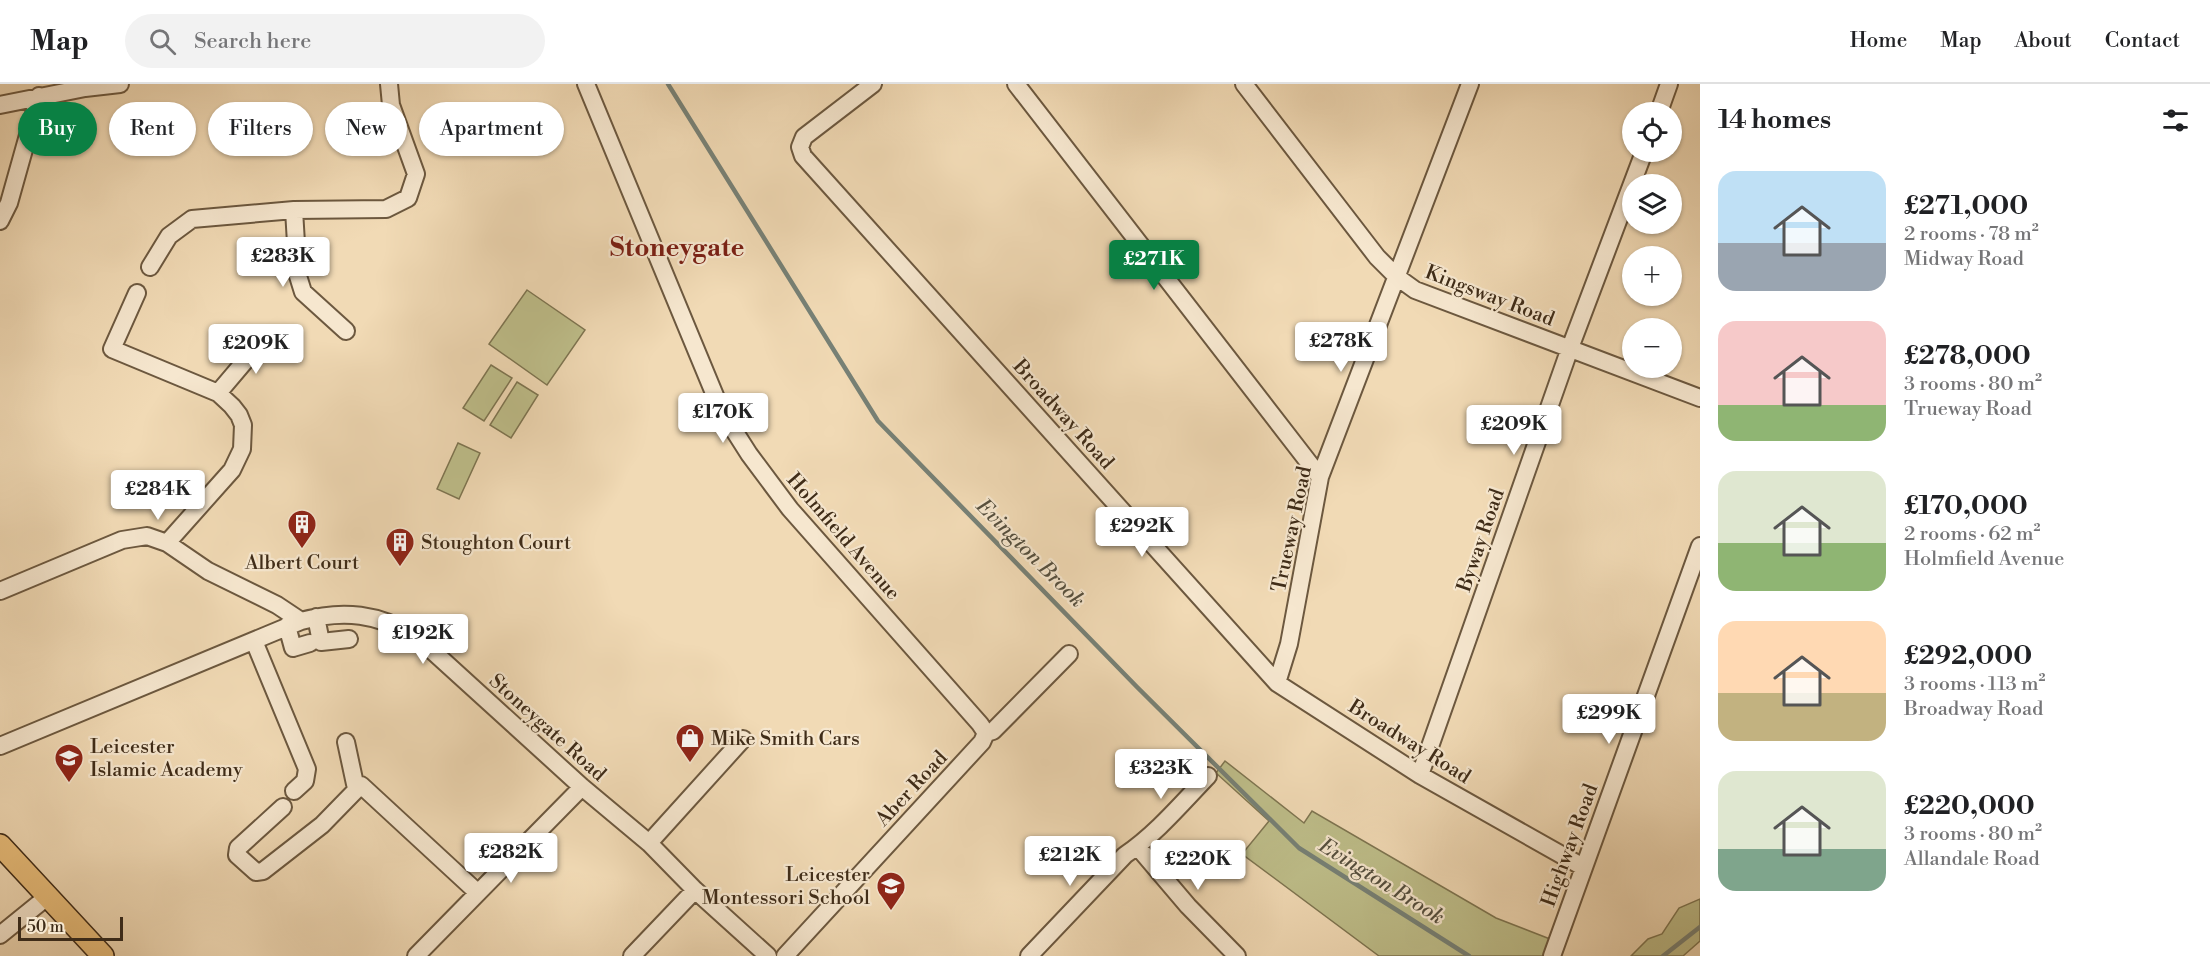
<!DOCTYPE html>
<html lang="en">
<head>
<meta charset="utf-8">
<style>
  body { margin:0; font-family:"Libre Bodoni",serif; background:#f2f2f2; color:#202124; height:100vh; display:flex; flex-direction:column; font-size:22px; white-space:nowrap }
  * { box-sizing:border-box; margin:0 }
  p { font-size:20px; color:#757577 }
  .icon { flex:none; width:33px; height:33px; fill:none; stroke:currentColor; stroke-width:2; stroke-linecap:round; stroke-linejoin:round }
  .map { position:relative; flex:1; overflow:hidden }
  .details { display:flex; flex-direction:column; background:#fff; width:510px }
  .details>* { flex:none }
  .top-card { position:absolute; left:18px; top:18px; width:570px; height:54px; display:flex; gap:12px }
  .fabs { position:absolute; left:1622px; top:18px; display:grid; gap:12px }
  .fabs a { display:grid; place-items:center; width:60px; height:60px; border-radius:50%; background:#fff; box-shadow:0 2px 4px #0004; font-size:30px }
  .scale { position:absolute; left:18px; bottom:15px; width:105px; box-sizing:border-box; padding-left:6px; border:3px solid #3f2c18; border-top:0; font-size:16px; line-height:21px; white-space:nowrap; color:#3f2c18; -webkit-text-stroke:4px #f6e7cf; paint-order:stroke }
  .price { position:absolute; translate:-50% -51px; padding:0 14px; border-radius:6px; background:#fff; color:#222; font-size:20px; line-height:39px; filter:drop-shadow(0 2px 3px #0008) }
  .price::after { content:''; position:absolute; left:50%; top:36px; width:18px; height:14px; margin-left:-9px; background:inherit; clip-path:polygon(0 0,100% 0,50% 100%) }
  .price.on { background:#0b8043; color:#fff }
  ul { padding:0; list-style:none }
  li { display:flex; align-items:center; gap:18px; height:150px; padding:0 18px }
  li span { display:grid; place-items:center; flex:none; width:168px; height:120px; border-radius:18px; color:#555 }
  li>.icon { margin-inline-start:auto }
  span .icon { width:72px; height:72px; fill:#fffc; stroke-width:1 }
  li b { font-size:26px }
  h2 { display:flex; justify-content:space-between; align-items:center; height:72px; padding:0 18px; font-size:26px }
  .tag { padding:0 21px; border-radius:27px; background:#fff; box-shadow:0 2px 4px #0004; font-size:21px; line-height:54px }
  .tag.on { background:#0b8043; color:#fff }
  header { display:flex; align-items:center; gap:36px; box-sizing:border-box; height:84px; padding:0 30px; background:#fff; border-bottom:2px solid #e0e0e0 }
  header strong { font-size:28px }
  nav { display:flex; gap:33px; margin-inline-start:auto; font-size:21px }
  .search { width:420px; height:54px; background:#f2f2f2; display:flex; align-items:center; gap:15px; box-sizing:border-box; padding:0 21px; border-radius:33px; color:#757577; font-size:22px }
  main { display:flex; flex:1; min-height:0 }
  .map>svg:first-child { display:block }
</style>
</head>
<body>
<header>
<strong>Map</strong>
<div class="search"><svg class="icon" aria-label="search" viewBox="0 0 24 24"><circle cx="10" cy="10" r="6"/><path d="M15 15l6 6"/></svg>Search here</div>
<nav><a>Home</a><a>Map</a><a>About</a><a>Contact</a></nav>
</header>
<main>
<div class="map">
<svg width="1700" height="872" viewBox="0 0 1700 872">
  <rect width="100%" height="100%" fill="#f1dab5"/>
  <filter id="stains"><feTurbulence type="fractalNoise" baseFrequency=".00333" numOctaves="4"/><feColorMatrix values="0 0 0 0 .2 0 0 0 0 .09 0 0 0 0 .02 0 0 0 .5 -.17"/></filter>
  <radialGradient id="worn" r=".72"><stop offset=".6" stop-color="#630" stop-opacity="0"/><stop offset="1" stop-color="#630" stop-opacity=".3"/></radialGradient>
  <path fill="#bebe8a" stroke="#7e7551" stroke-width="1.5" d="M527 206 585 246 547 301 489 260Z
    M491 281 512 294 484 337 463 324Z
    M517 298 538 311 511 354 490 341Z
    M458 359 480 369 459 415 437 405Z
    M1225 677 1304 739 1312 727 1496 834 1550 855 1544 872H1379L1242 770 1269 737 1216 689Z
    M1700 815V857L1683 872H1631L1648 855 1662 850 1679 824Z"/>
  <g fill="none" stroke-linecap="round" stroke-linejoin="round">
    <path stroke="#778176" stroke-width="4.5" d="M668 0 878 337 1137 603 1299 764 1469 872
      M1663 872 1700 843"/>
    <g stroke="#6c583f" stroke-width="20">
      <path id="minor" d="M586 0 721 326 749 370 790 425 980 640 986 649
        M873 0 804 53 800 63 803 72 1277 599 1420 691 1583 783
        M1016 0 1320 393
        M1244 0 1377 173 1397 193 1415 206 1700 314
        M0 21 85 4 120 0
        M1659 28 1669 0
        M294 126 298 192 303 208 346 247
        M0 137 9 119 39 12
        M150 183 169 152 192 135 294 126 386 125 408 114 416 90 391 21 389 0
        M137 209 112 265 218 309 232 322 239 331 243 341 242 365 232 386 167 459
        M218 309 268 250
        M0 507 122 456 147 452 167 459 208 487 277 521 301 537
        M316 533 321 558 349 555
        M287 542 293 564 310 559
        M254 557 307 685 305 697 294 707
        M1277 599 1289 560 1320 393 1470 0
        M346 658 355 700 358 704
        M0 662 301 537C344 525 378 530 416 552L582 703 649 759 695 806 768 872
        M1420 691 1570 264 1644 68
        M283 723 238 764 237 771 256 788 263 787 322 741 361 701 478 809
        M649 759 743 655
        M1137 762 1188 822 1237 872
        M0 851 47 813
        M416 872 582 703
        M632 872 695 806
        M785 872 982 658 986 649 993 647 1069 570
        M1029 872 1125 771C1156 750 1182 719 1208 692
        M1552 872 1700 462"/>
    </g>
    <g stroke="#3f2c18" stroke-width="24">
      <path id="major" d="M0 761 103 872"/>
    </g>
    <use href="#minor" stroke="#f6e7cf" stroke-width="16"/>
    <use href="#major" stroke="#e8bd7a" stroke-width="21"/>
  </g>
  <defs>
    <g id="building-pin" transform="scale(1.5)"><path d="M0 17L-7.5 6A9.5 9.5 0 1 1 7.5 6Z" fill="#8f2418" stroke="#f6e7cf"/><path d="M-4-6H4V6H1V3H-1V6H-4ZM-2.5-4.3h1.7v1.8h-1.7ZM.8-4.3h1.7v1.8H.8ZM-2.5-1h1.7V.8h-1.7ZM.8-1h1.7V.8H.8Z" fill="#fff"/></g>
    <g id="shop-pin" transform="scale(1.5)"><path d="M0 17L-7.5 6A9.5 9.5 0 1 1 7.5 6Z" fill="#8f2418" stroke="#f6e7cf"/><path d="M-5-2.5h2.3a2.7 3.5 0 0 1 5.4 0H5L5.5 6h-11ZM-1.5-2.5h3a1.5 2.3 0 0 0-3 0Z" fill="#fff"/></g>
    <g id="school-pin" transform="scale(1.5)"><path d="M0 17L-7.5 6A9.5 9.5 0 1 1 7.5 6Z" fill="#8f2418" stroke="#f6e7cf"/><path d="M0-5L7-2L0 1L-7-2ZM-4 1L0 2.5L4 1V4Q0 6-4 4Z" fill="#fff"/></g>
  </defs>
  <g fill-rule="evenodd">
    <use href="#building-pin" x="302" y="440"/>
    <use href="#building-pin" x="400" y="458"/>
    <use href="#shop-pin" x="690" y="654"/>
    <use href="#school-pin" x="69" y="674"/>
    <use href="#school-pin" x="891" y="802"/>
  </g>
  <g text-anchor="middle" stroke-width="4.5" stroke-linejoin="round" paint-order="stroke">
    <g font-size="20" fill="#3f2c18" stroke="#f6e7cf">
      <text transform="translate(1490 211) rotate(21)" y="7">Kingsway Road</text>
      <text transform="translate(1064 330) rotate(48)" y="7">Broadway Road</text>
      <text transform="translate(1291 445) rotate(-78)" y="7">Trueway Road</text>
      <text transform="translate(844 452) rotate(49)" y="7">Holmfield Avenue</text>
      <text transform="translate(1480 456) rotate(-71)" y="7">Byway Road</text>
      <text transform="translate(548 643) rotate(42)" y="7">Stoneygate Road</text>
      <text transform="translate(1410 657) rotate(32)" y="7">Broadway Road</text>
      <text transform="translate(911 704) rotate(-47)" y="7">Aber Road</text>
      <text transform="translate(1569 761) rotate(-70)" y="7">Highway Road</text>
    </g>
    <g font-size="20" fill="#3f2c18" stroke="#f6e7cf" text-anchor="start">
      <text x="421" y="465">Stoughton Court</text>
      <text x="302" y="485" text-anchor="middle">Albert Court</text>
      <text x="711" y="661">Mike Smith Cars</text>
      <text x="90" y="669">Leicester<tspan x="90" dy="23">Islamic Academy</tspan></text>
      <text x="870" y="797" text-anchor="end">Leicester<tspan x="870" dy="23">Montessori School</tspan></text>
    </g>
    <g font-size="21" font-style="italic" fill="#56503f" stroke="#f6e7cf">
      <text transform="translate(1031 469) rotate(45)" y="7">Evington Brook</text>
      <text transform="translate(1382 797) rotate(32)" y="7">Evington Brook</text>
    </g>
    <g font-size="26" font-weight="bold" fill="#7a1f14" stroke="#f6e7cf">
      <text x="677" y="172">Stoneygate</text>
    </g>
  </g>
  <rect width="100%" height="100%" filter="url(#stains)"/>
  <rect width="100%" height="100%" fill="url(#worn)"/>
</svg>
<div class="fabs">
<a><svg class="icon" aria-label="locate" viewBox="0 0 24 24"><circle cx="12" cy="12" r="6"/><path d="M12 2v4M12 18v4M2 12h4M18 12h4"/></svg></a>
<a><svg class="icon" aria-label="layers" viewBox="0 0 24 24"><path d="M12 4l9 5-9 5-9-5zM3 14l9 5 9-5"/></svg></a>
<a>+</a>
<a>−</a>
</div>
<div class="scale">50 m</div>
<b class="price" style="left:283px;top:204px">£283K</b>
<b class="price on" style="left:1154px;top:207px">£271K</b>
<b class="price" style="left:1341px;top:289px">£278K</b>
<b class="price" style="left:256px;top:291px">£209K</b>
<b class="price" style="left:723px;top:360px">£170K</b>
<b class="price" style="left:1514px;top:372px">£209K</b>
<b class="price" style="left:158px;top:437px">£284K</b>
<b class="price" style="left:1142px;top:474px">£292K</b>
<b class="price" style="left:423px;top:581px">£192K</b>
<b class="price" style="left:1609px;top:661px">£299K</b>
<b class="price" style="left:1161px;top:716px">£323K</b>
<b class="price" style="left:511px;top:800px">£282K</b>
<b class="price" style="left:1070px;top:803px">£212K</b>
<b class="price" style="left:1198px;top:807px">£220K</b>
<div class="top-card">
<a class="tag on">Buy</a>
<a class="tag">Rent</a>
<a class="tag">Filters</a>
<a class="tag">New</a>
<a class="tag">Apartment</a>
</div>
</div>
<section class="details">
<h2>14 homes<svg class="icon" aria-label="filters" viewBox="0 0 24 24"><path d="M4 7h16M4 17h16"/><circle cx="9" cy="7" r="2"/><circle cx="15" cy="17" r="2"/></svg></h2>
<ul>
<li><span style="background:linear-gradient(#bfe0f5 60%,#9aa5b1 0)"><svg class="icon" aria-label="home" viewBox="0 0 24 24"><path d="M3 11l9-7 9 7M6 9v11h12V9"/></svg></span><div><b>£271,000</b><p>2 rooms · 78 m²</p><p>Midway Road</p></div></li>
<li><span style="background:linear-gradient(#f6c9c9 70%,#8fb573 0)"><svg class="icon" aria-label="home" viewBox="0 0 24 24"><path d="M3 11l9-7 9 7M6 9v11h12V9"/></svg></span><div><b>£278,000</b><p>3 rooms · 80 m²</p><p>Trueway Road</p></div></li>
<li><span style="background:linear-gradient(#dfe7d0 60%,#8fb573 0)"><svg class="icon" aria-label="home" viewBox="0 0 24 24"><path d="M3 11l9-7 9 7M6 9v11h12V9"/></svg></span><div><b>£170,000</b><p>2 rooms · 62 m²</p><p>Holmfield Avenue</p></div></li>
<li><span style="background:linear-gradient(#ffd9b3 60%,#c2b280 0)"><svg class="icon" aria-label="home" viewBox="0 0 24 24"><path d="M3 11l9-7 9 7M6 9v11h12V9"/></svg></span><div><b>£292,000</b><p>3 rooms · 113 m²</p><p>Broadway Road</p></div></li>
<li><span style="background:linear-gradient(#dfe7d0 65%,#7fa58c 0)"><svg class="icon" aria-label="home" viewBox="0 0 24 24"><path d="M3 11l9-7 9 7M6 9v11h12V9"/></svg></span><div><b>£220,000</b><p>3 rooms · 80 m²</p><p>Allandale Road</p></div></li>
</ul>
</section>
</main>
</body>
</html>
